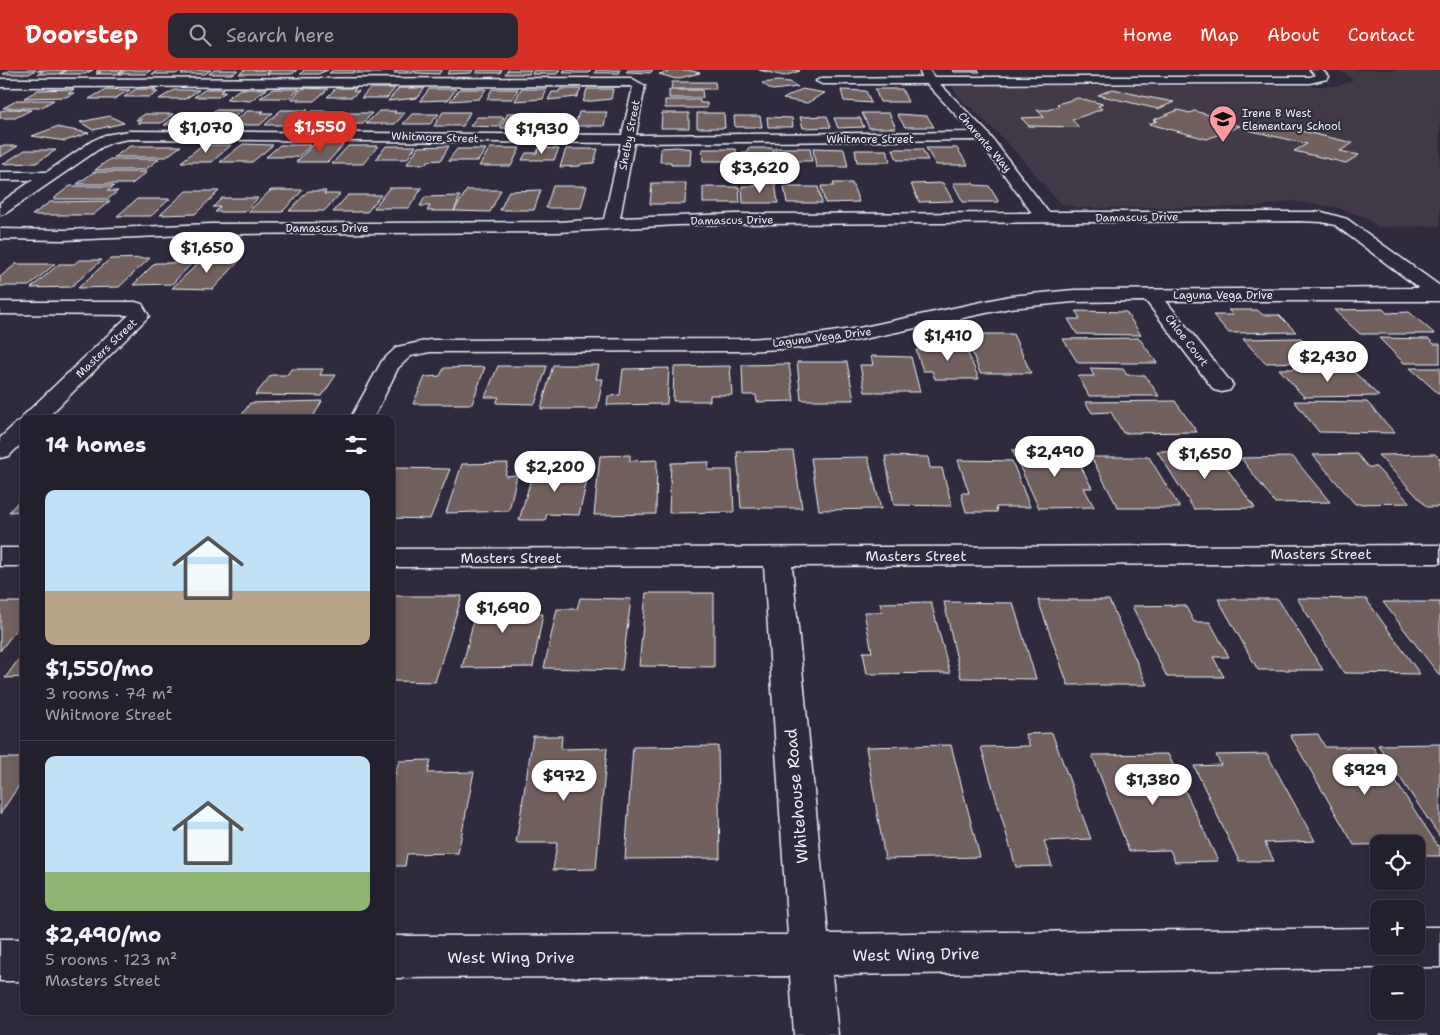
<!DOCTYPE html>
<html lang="en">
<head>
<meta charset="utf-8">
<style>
  body { margin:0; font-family:"Shantell Sans",sans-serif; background:#2b2836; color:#f1f3f6; height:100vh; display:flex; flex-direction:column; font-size:19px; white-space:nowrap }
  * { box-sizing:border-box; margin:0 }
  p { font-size:16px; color:#a3a3aa }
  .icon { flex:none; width:28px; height:28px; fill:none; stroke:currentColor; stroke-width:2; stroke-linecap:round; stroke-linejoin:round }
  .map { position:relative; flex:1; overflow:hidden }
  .details { position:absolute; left:20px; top:345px; width:375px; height:600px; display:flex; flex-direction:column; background:#23202e; border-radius:10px; box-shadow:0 2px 8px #0003,0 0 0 1px #403e4a }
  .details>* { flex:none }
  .controls { position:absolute; left:1370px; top:765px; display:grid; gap:10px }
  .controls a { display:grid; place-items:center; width:55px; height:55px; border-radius:10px; background:#23202e; box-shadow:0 2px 8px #0003,0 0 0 1px #403e4a; font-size:25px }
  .price { position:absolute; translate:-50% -42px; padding:0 11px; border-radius:18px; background:#fff; color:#222; font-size:16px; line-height:32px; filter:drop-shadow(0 1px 2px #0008) }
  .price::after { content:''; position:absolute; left:50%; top:30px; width:15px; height:11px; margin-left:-8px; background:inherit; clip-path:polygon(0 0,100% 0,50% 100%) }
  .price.active { background:#d93025; color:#fff }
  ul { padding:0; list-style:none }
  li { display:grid; align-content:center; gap:10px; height:265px; padding:0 25px }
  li+li { border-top:1px solid #403e4a }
  li span { display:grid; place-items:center; height:155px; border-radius:10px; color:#555 }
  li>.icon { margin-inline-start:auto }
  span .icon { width:90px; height:90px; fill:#fffc; stroke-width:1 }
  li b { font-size:21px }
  h2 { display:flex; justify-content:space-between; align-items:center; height:60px; padding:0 25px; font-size:21px }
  header { display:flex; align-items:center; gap:30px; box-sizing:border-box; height:70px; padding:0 25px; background:#d93025; color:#fff }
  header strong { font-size:24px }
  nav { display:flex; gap:28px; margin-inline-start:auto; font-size:18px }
  .search { width:350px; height:45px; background:#2b2836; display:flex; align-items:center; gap:12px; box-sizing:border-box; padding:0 18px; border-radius:10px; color:#a3a3aa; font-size:19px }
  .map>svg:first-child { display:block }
</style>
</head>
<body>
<header>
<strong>Doorstep</strong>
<div class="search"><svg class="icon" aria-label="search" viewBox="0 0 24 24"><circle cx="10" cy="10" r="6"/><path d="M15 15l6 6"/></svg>Search here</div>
<nav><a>Home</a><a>Map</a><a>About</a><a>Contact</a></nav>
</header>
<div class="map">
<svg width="1440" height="965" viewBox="0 0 1440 965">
  <rect width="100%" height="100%" fill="#2f2a3d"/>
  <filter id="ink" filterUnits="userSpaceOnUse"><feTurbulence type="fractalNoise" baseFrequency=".02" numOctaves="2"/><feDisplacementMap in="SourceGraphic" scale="10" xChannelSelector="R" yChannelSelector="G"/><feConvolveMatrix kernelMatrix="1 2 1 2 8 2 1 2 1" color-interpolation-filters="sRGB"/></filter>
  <g filter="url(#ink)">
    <path fill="#433a47" d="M1334 0H1440V156L1378 157 1365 147 1335 137 1291 131 1257 137 1079 138 1059 133 1019 85 973 39 964 33 952 17 956 16H1335L1349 13 1353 10 1345 3Z"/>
    <path fill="#72615f" stroke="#e8f1f8" d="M11 0H36L29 4H3Z
      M40 0H66L58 4H38L43 1H37Z
      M68 0H93L85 4H60Z
      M98 0H124L117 4H96L101 2H96Z
      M127 0H151L145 4H119Z
      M158 0H181L176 4H152Z
      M187 0H211L205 4H181Z
      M214 0H238L233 4H209Z
      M244 0H270L265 4H239Z
      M272 0H297L292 4H267Z
      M304 0H328L318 4H300Z
      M333 0H357L353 3H329Z
      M360 0H384L381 3H356Z
      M391 0H416L413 3H394L396 1Z
      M418 0H442L439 4 415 3Z
      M450 0H473L471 3 447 4Z
      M478 0H502L500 3H476Z
      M508 0H531L529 4H505Z
      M534 0H560L557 4H532Z
      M564 0H590L589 3H563Z
      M596 0H620L619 3H595Z
      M628 0H653L650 3 626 2Z
      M675 0H688L700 3 676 9 659 4Z
      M759 0H794L800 1 784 6Z
      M953 0H978L980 2H954Z
      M778 11 790 12 798 17 772 20 762 13Z
      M672 12H715L716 19H671Z
      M303 18 328 19 314 31H297L300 29H291Z
      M336 18H356L353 21H359L352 27H327Z
      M370 18H395L387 28H361Z
      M399 18H425L417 28 388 31Z
      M74 19 68 23H74L66 27 24 28 38 20Z
      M106 19 130 20 114 29H89Z
      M136 19H156L152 22H158L150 27H124Z
      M206 19H224L220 22H226L218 27H194Z
      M240 19H267L250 31 226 29Z
      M273 19H300L288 28H260Z
      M429 19H456L448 30 420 31Z
      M460 19H486L479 29 450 31Z
      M492 19H518L513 29H487Z
      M521 19H547L543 29 515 31Z
      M560 19H581L577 27 548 30 552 22H559Z
      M587 19H613L611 29 583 32Z
      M802 19 825 23 807 33 783 29Z
      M875 19H902L908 32H880Z
      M1113 19 1147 27 1174 32 1158 39 1098 25Z
      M174 20H199L185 29H159Z
      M669 20H702L703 28H669Z
      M841 20 866 21 871 33 844 31Z
      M1078 28 1103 34 1098 36 1102 39 1072 50 1079 57 1029 56 1021 48 1044 47 1037 40H1048L1059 36 1057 34Z
      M18 30H54L40 38H3Z
      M665 30H700V33H707V38H665Z
      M12 39 31 40 15 48H0V41Z
      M215 40H243L225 54 197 55Z
      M281 40H308L293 55H265Z
      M1178 40 1190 43 1194 41 1229 50 1223 52 1240 56 1207 69 1149 54 1157 51 1153 50Z
      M247 41H264L261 43H273L260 55H230Z
      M312 41H329L327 43H338L328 54H299Z
      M379 41H396L394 43H405L395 54H366Z
      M443 42H470L463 56H434Z
      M579 42H607L604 56H575Z
      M180 43H209L194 54 164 55Z
      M345 43H372L363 54H335Z
      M508 43H536L529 58H500Z
      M662 43H689V58H661Z
      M697 43H724L725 58H697Z
      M862 43H889L896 58H869Z
      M145 44H173L161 53H137L142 50H136Z
      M412 44H439L430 54H403Z
      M897 44 927 46 934 57H905Z
      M110 46 124 53 93 60 80 52Z
      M734 46H760L762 57H735Z
      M827 46 831 57 803 58 800 47Z
      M477 47H504L498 57 470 56Z
      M541 47H569L565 57H536Z
      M767 47 792 48 793 57H768Z
      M834 48H860L864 57 838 58Z
      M1259 54 1268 56 1272 54 1353 73 1340 81 1359 85 1346 93 1294 81 1307 74 1248 60Z
      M56 57 89 63 65 71 32 66Z
      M243 74 273 75 252 92H220Z
      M314 74H344L328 92H296Z
      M202 75H231L212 92H181Z
      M280 75H311L298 87H266Z
      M0 76H18L0 87Z
      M130 76H181L166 87H114Z
      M348 76H378L363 94H332Z
      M386 76H416L407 89H376Z
      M449 76 441 90 428 91 425 94H407L418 77Z
      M677 77 691 79 690 95H671V92H660L661 78Z
      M490 78H520L511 96H479Z
      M539 78 559 79 554 90H522L526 83H537Z
      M748 78H773L774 90 742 89V82H748Z
      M775 78H810L812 91H776Z
      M813 78 844 79 848 97H816Z
      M926 78H957L968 95H936Z
      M457 79H486L478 91H448Z
      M566 79H598L594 93 581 94 580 96 560 97Z
      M702 79H736L737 91H703Z
      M893 79H922L928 90H897Z
      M25 80H56L36 93 3 94Z
      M855 80H887L890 92H857Z
      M110 89H159L145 100H95Z
      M94 102H147L132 114H77Z
      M652 113H686L685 134H650Z
      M756 113H775L778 133H743L742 116H756Z
      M833 113H852L859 132 825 133 821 116H834Z
      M943 113 953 131 919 132 911 114Z
      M953 113H973L974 115 989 116 999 132H963Z
      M70 116H114L107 121H118L108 129H53Z
      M553 116H587L581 138H546Z
      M703 117H739L740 133H703Z
      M784 117H818L822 133H787Z
      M389 118H422L409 138H374Z
      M271 120H303L282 142H248Z
      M467 120H501L490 142 454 141Z
      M541 120 534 140H500L509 121Z
      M186 121H219L195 144 160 145Z
      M308 121H326L324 124H340L324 141H289Z
      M348 125H381L367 142H333Z
      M460 126 454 141H427L430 136H420L425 127Z
      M222 128H258L245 142H215L220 137H213Z
      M137 129H170L151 146H117Z
      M110 131 93 145H32L50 132Z
      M150 188 119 217 78 218 110 189Z
      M203 189H241L213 219 172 218Z
      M79 190H102L71 217 31 218 59 194H74Z
      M155 193H192L172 214 133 215Z
      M16 194H55L29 216H0V207Z
      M1383 239 1387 243 1409 242 1435 264H1360L1334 240Z
      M1228 240H1257L1263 245H1279L1296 262 1229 263 1213 245H1233Z
      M1076 241 1126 242 1141 265 1077 264 1068 249H1080Z
      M965 264H1013L1031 303H980Z
      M1139 268 1157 293H1078L1063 269Z
      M1301 268 1318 285H1310L1317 292 1265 293 1243 269Z
      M1379 268 1429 269 1434 274H1440V293H1404Z
      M927 274H964L979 309H935L932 301H923L916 280H928Z
      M871 286 911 287 920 322H865L860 295H873Z
      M797 292H847L854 330H801Z
      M789 294 794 331 757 332 756 325H743L742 295Z
      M553 295H599L596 309H603L597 339H541Z
      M498 296H547L535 334 496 333 499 327H485Z
      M730 296 732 325H710V331H673L674 297Z
      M485 297 472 334H413L425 307 440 306 444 298Z
      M669 298 667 334 607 335 608 326 620 325 623 299Z
      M1090 298 1123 299 1127 305H1145L1159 326H1089L1078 306H1094Z
      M1350 298 1379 326 1304 327 1279 299Z
      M1410 298H1440V324H1439Z
      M291 299H323L320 305H336L322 326 255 325 271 305H287Z
      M322 331 312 349H239L250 333Z
      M1175 331 1197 362 1123 363 1111 342 1092 343 1085 332Z
      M1294 331 1367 332 1395 363 1319 362Z
      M1072 379 1092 418H1084L1094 437 1039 438 1012 380Z
      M1214 380 1255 438 1194 439 1157 381Z
      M793 381 802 438H741L737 382Z
      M1357 384 1368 397H1376L1410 433 1355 434 1313 385Z
      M1435 384 1440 389V437H1427L1378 385Z
      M630 385V391L657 390 656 444 594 445 600 386Z
      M885 386 928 387 930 398H942L952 436 894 435Z
      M868 387 881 439 819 440 811 388Z
      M1091 387H1149L1180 438H1118Z
      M1293 387 1330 432 1275 433 1241 388Z
      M958 390 1012 391 1030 437H996L997 442H966L961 423H969Z
      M709 392 708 400H732L734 442 669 443 671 393Z
      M508 393 505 406 517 405 509 441 446 443 462 394Z
      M545 396 590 397 579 445 547 444 545 450H519L532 406H542Z
      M396 398 450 399 430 449 391 448V410Z
      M24 425V441L9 442Z
      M646 523H714V597L639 596Z
      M394 526H462L435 612 391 611V533Z
      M533 527 530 544H543L533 597 462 598 479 528Z
      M580 528 631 529 622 600 544 598 557 539H577Z
      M1297 528 1366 529 1420 604 1344 603Z
      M1218 529H1278L1323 600H1258Z
      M1038 530H1109L1147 615H1068Z
      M0 532H24V549L0 581Z
      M931 532 950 603 867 604 863 582H872L864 542H882L880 533Z
      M944 532 1013 533 1036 609 961 608Z
      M1383 532H1440V606Z
      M1185 535 1194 552H1210L1229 587H1213L1224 607H1167L1132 536Z
      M24 582V607L5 608Z
      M1052 663 1091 769 1044 771 1052 796 1016 797 981 677 1030 676 1025 664Z
      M1318 664 1325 677H1373L1440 779V786H1416V774L1354 775 1290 665Z
      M533 666H562L561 679 607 678 596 799 553 800 557 773H516Z
      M1440 674V767L1378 675Z
      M951 675 980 787 885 789 866 677Z
      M718 676 720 788 625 789 633 677Z
      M1168 684 1218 791 1175 792 1170 780 1129 781 1092 685Z
      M1267 684 1315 771 1265 773 1274 791H1239L1194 696 1221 695 1216 685Z
      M0 688H24V708L0 744Z
      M431 690 428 703 474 702 458 783 407 784 405 796H391V718L399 691Z
      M1380 964H1428V965H1380Z"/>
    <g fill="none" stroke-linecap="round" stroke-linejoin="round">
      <g stroke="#e8f1f8" stroke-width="3">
        <path id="street" d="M919 0H929L934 7H1310L1315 5 1310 0H1322L1329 7 1327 9 1310 13 940 14 988 63 1048 142H1322L1347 149 1440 216V231H1166L1233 315 1230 320 1222 322 1214 320 1146 231 1074 232 1010 238 859 270 803 278 743 281 430 282 411 286 398 298 373 349H350L382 291 397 277 430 270 743 269 803 266 859 258 1010 226 1074 220 1419 218 1335 155 1322 152 1299 151 736 154 677 155 558 162 211 164 64 170 0 169V159L64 160 211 154 558 152 604 149 621 73 129 69 113 72 102 77 6 143 0 145V133L33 110H0V102H47L92 71 105 65 129 61 622 65 633 17 629 16 0 17V9L631 8 645 16 636 65 972 62 927 14H822L816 11 822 8 922 7ZM979 70 1032 143 736 144 620 148 634 73Z
          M0 232H135L142 234 149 246 46 349H24V371L9 386 0 388V368L16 353 23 351 21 349 25 344 129 245 0 244Z
          M1440 475V493L792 496 828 864 1379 858V876H1416V857H1440V897L832 905 838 965H794L790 906 391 908V866L788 865 764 496 391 497V479Z
          M0 478H24V496H0Z
          M0 869H24V911H0Z"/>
      </g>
      <use href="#street" fill="#2f2a3d" fill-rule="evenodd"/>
    </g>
  </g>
  <defs>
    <g id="school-pin" transform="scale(1.4375)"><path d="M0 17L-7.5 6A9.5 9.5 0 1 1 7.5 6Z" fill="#ff9aa2" stroke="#2f2a3d"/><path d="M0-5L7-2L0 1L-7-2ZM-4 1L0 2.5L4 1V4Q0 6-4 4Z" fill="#111"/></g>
  </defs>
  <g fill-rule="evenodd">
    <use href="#school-pin" x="1223" y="49"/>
  </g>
  <g text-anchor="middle" stroke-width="4" stroke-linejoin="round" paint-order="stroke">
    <g font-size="11" fill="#e8f1f8" stroke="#2f2a3d" text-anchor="start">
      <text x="1242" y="47">Irene B West<tspan x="1242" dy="13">Elementary School</tspan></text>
    </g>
    <g font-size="11" fill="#e8f1f8" stroke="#2f2a3d">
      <text transform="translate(629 65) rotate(-79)" y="4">Shelby Street</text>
      <text transform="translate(435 67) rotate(2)" y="4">Whitmore Street</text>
      <text x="870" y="73">Whitmore Street</text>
      <text transform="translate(985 72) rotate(49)" y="4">Charente Way</text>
      <text transform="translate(1137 147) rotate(-1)" y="4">Damascus Drive</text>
      <text transform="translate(732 150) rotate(-1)" y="4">Damascus Drive</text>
      <text x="327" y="162">Damascus Drive</text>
      <text x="1223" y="229">Laguna Vega Drive</text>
      <text transform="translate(822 267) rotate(-7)" y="4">Laguna Vega Drive</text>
      <text transform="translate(1187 270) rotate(52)" y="4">Chloe Court</text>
      <text transform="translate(106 278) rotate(-44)" y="4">Masters Street</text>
    </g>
    <g font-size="14" fill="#e8f1f8" stroke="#2f2a3d">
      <text x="1321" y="489">Masters Street</text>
      <text x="916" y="491">Masters Street</text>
      <text x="511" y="493">Masters Street</text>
    </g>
    <g font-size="16" fill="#e8f1f8" stroke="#2f2a3d">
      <text transform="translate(796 726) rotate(-95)" y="6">Whitehouse Road</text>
      <text transform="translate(916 884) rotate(-1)" y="6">West Wing Drive</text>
      <text x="511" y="893">West Wing Drive</text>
    </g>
  </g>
</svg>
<div class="controls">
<a><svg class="icon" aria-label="locate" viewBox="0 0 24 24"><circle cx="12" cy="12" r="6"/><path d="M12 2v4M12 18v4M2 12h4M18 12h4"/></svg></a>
<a>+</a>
<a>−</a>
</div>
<b class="price active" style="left:320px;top:83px">$1,550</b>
<b class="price" style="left:206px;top:84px">$1,070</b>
<b class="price" style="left:542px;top:85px">$1,930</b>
<b class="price" style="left:760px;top:124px">$3,620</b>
<b class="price" style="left:207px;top:204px">$1,650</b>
<b class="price" style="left:948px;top:292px">$1,410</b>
<b class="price" style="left:1328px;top:313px">$2,430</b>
<b class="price" style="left:1055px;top:408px">$2,490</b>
<b class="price" style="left:1205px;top:410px">$1,650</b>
<b class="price" style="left:555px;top:423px">$2,200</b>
<b class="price" style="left:503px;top:564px">$1,690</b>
<b class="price" style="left:1365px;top:726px">$929</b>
<b class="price" style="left:564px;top:732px">$972</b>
<b class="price" style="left:1153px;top:736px">$1,380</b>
<section class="details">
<h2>14 homes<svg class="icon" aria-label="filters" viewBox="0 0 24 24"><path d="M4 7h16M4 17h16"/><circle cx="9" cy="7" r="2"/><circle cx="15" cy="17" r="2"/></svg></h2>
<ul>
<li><span style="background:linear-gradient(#bfe0f5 65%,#b9a48a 0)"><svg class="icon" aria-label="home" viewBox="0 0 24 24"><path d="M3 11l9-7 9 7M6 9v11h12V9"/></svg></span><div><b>$1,550/mo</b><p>3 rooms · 74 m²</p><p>Whitmore Street</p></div></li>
<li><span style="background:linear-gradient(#bfe0f5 75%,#8fb573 0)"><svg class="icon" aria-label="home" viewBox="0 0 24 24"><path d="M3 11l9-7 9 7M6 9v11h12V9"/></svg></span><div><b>$2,490/mo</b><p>5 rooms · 123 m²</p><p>Masters Street</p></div></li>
</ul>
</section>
</div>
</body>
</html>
